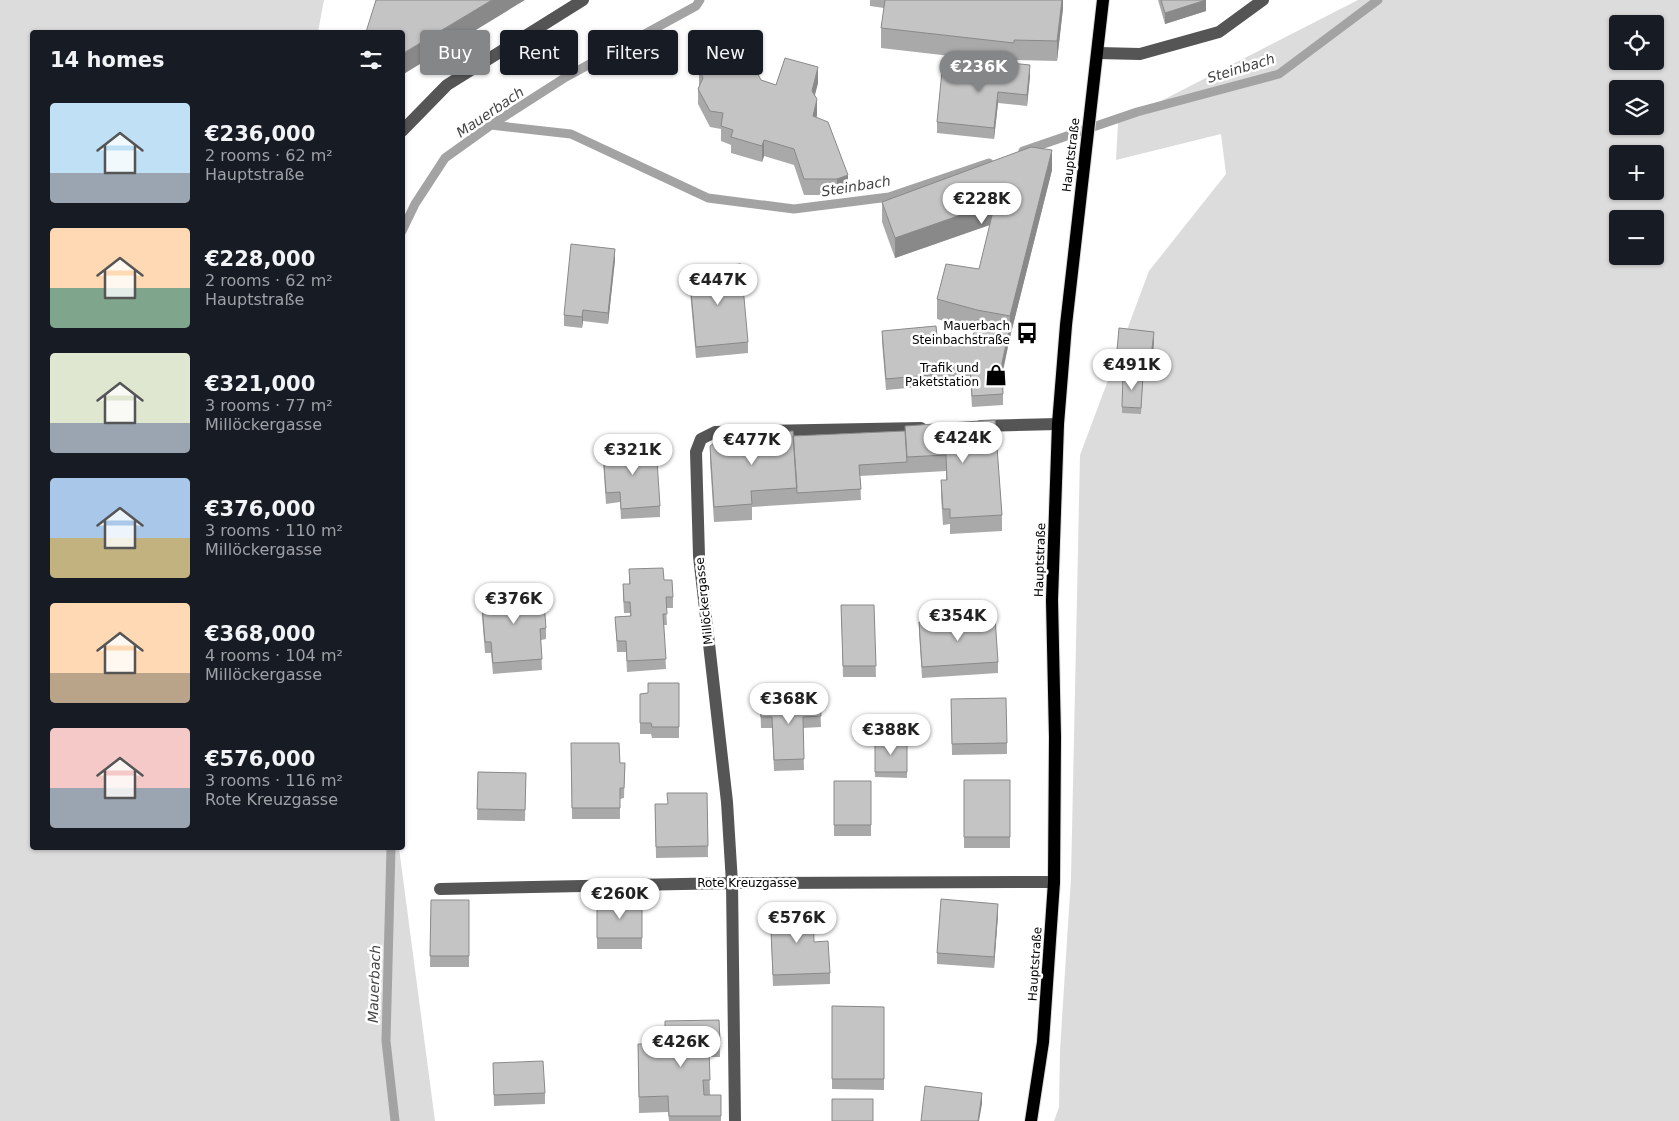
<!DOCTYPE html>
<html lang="en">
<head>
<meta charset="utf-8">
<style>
  body { margin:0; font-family:"DejaVu Sans",sans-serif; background:#242831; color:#f1f3f6; height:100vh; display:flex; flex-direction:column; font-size:19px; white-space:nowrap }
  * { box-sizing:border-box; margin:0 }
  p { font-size:16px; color:#9ea1a6 }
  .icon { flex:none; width:28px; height:28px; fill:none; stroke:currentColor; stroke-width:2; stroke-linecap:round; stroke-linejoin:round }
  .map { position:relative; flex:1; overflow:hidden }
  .drawer { position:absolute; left:30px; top:30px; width:375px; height:820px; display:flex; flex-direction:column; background:#171b24; border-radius:5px; box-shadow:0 1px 4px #0004 }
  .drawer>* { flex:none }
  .guide { position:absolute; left:420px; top:30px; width:475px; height:45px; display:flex; gap:10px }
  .controls { position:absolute; left:1609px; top:15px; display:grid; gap:10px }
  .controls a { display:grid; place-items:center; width:55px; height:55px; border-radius:5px; background:#171b24; box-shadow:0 1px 4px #0004; font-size:25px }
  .price { position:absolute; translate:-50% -42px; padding:0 11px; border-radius:18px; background:#fff; color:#222; font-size:16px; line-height:32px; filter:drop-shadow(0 1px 2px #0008) }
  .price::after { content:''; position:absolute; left:50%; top:30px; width:15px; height:11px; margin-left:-8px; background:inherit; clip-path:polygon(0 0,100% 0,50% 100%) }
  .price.selected { background:#858687; color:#fff }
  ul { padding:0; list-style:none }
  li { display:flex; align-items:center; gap:15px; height:125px; padding:0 20px }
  li span { display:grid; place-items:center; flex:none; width:140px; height:100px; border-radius:5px; color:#555 }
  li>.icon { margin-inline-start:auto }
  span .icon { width:60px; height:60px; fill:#fffc; stroke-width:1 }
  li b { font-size:21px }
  h2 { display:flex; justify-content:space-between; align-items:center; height:60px; padding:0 20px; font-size:21px }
  .pill { padding:0 18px; border-radius:5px; background:#171b24; box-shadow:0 1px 4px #0004; font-size:18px; line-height:45px }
  .pill.selected { background:#858687; color:#fff }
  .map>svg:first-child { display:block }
</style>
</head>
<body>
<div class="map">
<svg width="1679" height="1121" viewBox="0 0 1679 1121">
  <rect width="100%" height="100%" fill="#fff"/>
  <path fill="#dcdcdc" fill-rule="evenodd" d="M0 0H324L318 32H32V848H399L435 1121H0Z
    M1358 0H1679V1121H1054L1059 1107 1060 1050 1071 878 1080 455 1149 271 1226 174 1221 134 1116 160 1118 123ZM1618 24H1655V61H1618ZM1618 89H1655V126H1618ZM1618 154H1655V191H1618ZM1618 219H1655V256H1618Z"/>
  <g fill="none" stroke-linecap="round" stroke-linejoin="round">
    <path stroke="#a3a3a3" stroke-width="9" d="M491 125 571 134 708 198 794 209 889 197 989 163
      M1023 151 1137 112 1279 74 1378 0
      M402 231 415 204 445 158 491 125 566 77 696 6 700 0
      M391 848 386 1041 395 1121"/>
    <g stroke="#dbdbdb" stroke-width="14">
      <path id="major" d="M1031 1121 1043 1042 1054 882 1055 737 1052 600 1058 424 1066 325 1103 0"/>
    </g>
    <path stroke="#555" stroke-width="12" d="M1098 53 1140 54 1219 32 1263 0
      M402 131 447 85 583 0
      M981 426 1058 424
      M440 889 732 883 1054 882
      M735 1121 732 883 727 802 699 556 696 452 701 439 715 432 921 428"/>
    <use href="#major" stroke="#000" stroke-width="12"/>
  </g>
  <path fill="#a9a9a9" d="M870 0H1063V8L1057 61 1014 60V63L1030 76 1027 106 998 103 994 139 937 133V122L1003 62 881 48V28L884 8 870 6Z
    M1158 0H1206V11L1165 24Z
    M699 69 761 80 776 85 818 83 814 95 817 115 816 117 848 191 837 195H804L794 165 764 156 762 162 731 153V145L721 141V129L710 127 698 104V89L699 86Z
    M1052 170 1010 337 1003 372V405L972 407 970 376 940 377V385L886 390 882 342V331L938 345 971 344 975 330 937 319V299L979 269 990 225 895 258 882 222V202Z
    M615 260 608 324 583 321 582 328 564 326V315Z
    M689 269 748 342V353L696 358 689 280Z
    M1154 343 1150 376 1116 372V361Z
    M1143 376 1141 414 1122 413V407Z
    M995 420 1002 515V531L950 534V524L943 525 941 496V480H946V471L860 476 861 500 752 507V520L714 522 710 461V446L793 436 905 431Z
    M603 449 660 506V517L621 519 620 502 606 504 603 460Z
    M629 569 664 580 673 597V608H666L667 625H664L666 669 627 672 626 652H617L615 617 630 616V613H624L623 595V584H629Z
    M490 587 522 594 537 605 546 628V639L541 640 542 670 493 674 491 653H485L482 616V605L490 604Z
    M841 605H874L876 677H843Z
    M919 622 998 662V673L922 678 919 633Z
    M679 683V738H652L651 734H640V694L648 693Z
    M820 699 821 727 803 728 804 770 774 771 772 728H761L760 701Z
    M951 699 1007 743V754L952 755Z
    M875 741H907V778L875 777Z
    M571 743 620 763H625L624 798 620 799V819H572Z
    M478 772 526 773 525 821 477 820Z
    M964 780H1010V848H964Z
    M834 781H871V836H834Z
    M707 793 708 857 656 858 655 804H667Z
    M431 900H469V967H430Z
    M597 903H642V949H597Z
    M770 910 814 942 830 973V984L773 986Z
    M998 915 994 968 937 964V953Z
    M832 1006 884 1007V1090L832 1089Z
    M719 1020 720 1057H709L710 1095H721V1121H669L668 1112 639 1113 638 1044H665Z
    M493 1063 545 1093V1104L494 1106Z"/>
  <path fill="#898989" d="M492 0H525L402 75V54Z
    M1062 0H1063V8L1057 61V41Z
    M1206 0V11L1165 24V13Z
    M1030 65V76L1027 106V95Z
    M818 67V83L812 107V91Z
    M998 92V103L994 139V128Z
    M817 99V115L813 132V116Z
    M764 140V156L762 162V146Z
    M1052 150V170L1010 337 1002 373V363L1010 326V316Z
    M848 175V191L837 195V179Z
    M995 203V223L895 258V238Z
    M615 249V260L608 324V313Z
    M583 310V321L582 328V317Z
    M1154 332V343L1150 376V365Z
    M998 904V915L994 968V957Z
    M982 1093V1104L979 1121H978Z"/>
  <path fill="#c4c4c4" stroke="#898989" d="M376 0H492L402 54V32H366Z
    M885 0H1062L1057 41 1014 40V43L881 28Z
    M1161 0H1206L1165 13Z
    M733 43 743 46 761 80 776 85 785 58 818 67 812 91 817 99 813 116 828 122 848 175 837 179H804L794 149 764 140 762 146 731 137 733 130 721 126 723 113 710 111 698 89 703 78 699 69 700 60Z
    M990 61 1030 65 1027 95 998 92 994 128 937 122 942 71 988 75Z
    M1031 147 1052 150 1010 316 977 310 937 299 946 264 979 269 995 203 895 238 882 202Z
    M571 244 615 249 608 313 583 310 582 317 564 315Z
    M741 264 748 342 696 347 689 269Z
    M977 320 1010 326 1002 363 1003 394 972 396 970 365 940 366V374L886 379 882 331 936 326 938 345 971 344Z
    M1119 328 1154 332 1150 365 1116 361Z
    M1123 375 1143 376 1141 408 1122 407Z
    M995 420 1002 515 950 518V509H943L941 480H947L946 455 907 457 905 426Z
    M793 431 797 488 751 491 752 504 714 507 710 446 725 435Z
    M905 431 907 462 859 465 861 489 797 493 793 436Z
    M656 445 660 506 621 509 620 492 606 493 603 449Z
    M663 568 664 580H672L673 597H666L667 614H663L666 659 627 661 626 641H617L615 617 631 616 630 602H624L623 584H630L629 569Z
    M522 585V594L536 593 537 605 544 604 546 628 540 629 542 659 493 663 491 642H485L482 605 491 604 490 587Z
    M841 605H874L876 666H843Z
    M995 617 998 662 922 667 919 622Z
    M648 683H679V727H652L651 723H640V694L648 693Z
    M1006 698 1007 743 952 744 951 699Z
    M820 699 821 716 803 717 804 759 774 760 772 717H761L760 701Z
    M875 741H907V772H875Z
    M571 743H619L620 763H625L624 788H620V808H572Z
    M478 772 526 773 525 810 477 809Z
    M964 780H1010V837H964Z
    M834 781H871V825H834Z
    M667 793H707L708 846 656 847 655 804H668Z
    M941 899 998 904 994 957 937 953Z
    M431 900H469V956H430Z
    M597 903H642V938H597Z
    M813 908 814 942 828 941 830 973 773 975 770 910Z
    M832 1006 884 1007V1079H832Z
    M719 1020 720 1041H701V1049H709L710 1080H703L704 1095H721V1116H669L668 1096 639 1097 638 1044H665V1021Z
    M543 1061 545 1093 494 1095 493 1063Z
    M925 1086 982 1093 978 1121H921Z
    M832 1099H873V1121H832Z"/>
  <defs>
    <g id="bus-bare" transform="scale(1.725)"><path d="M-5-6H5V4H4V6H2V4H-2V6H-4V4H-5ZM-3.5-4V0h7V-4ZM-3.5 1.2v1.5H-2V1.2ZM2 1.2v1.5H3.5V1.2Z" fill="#000" stroke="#fff" stroke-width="2.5" paint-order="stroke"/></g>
    <g id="shop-bare" transform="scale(1.725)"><path d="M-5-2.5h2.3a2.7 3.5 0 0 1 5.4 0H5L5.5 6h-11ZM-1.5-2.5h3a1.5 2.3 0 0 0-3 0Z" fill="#000" stroke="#fff" stroke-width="2.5" paint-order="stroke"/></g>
  </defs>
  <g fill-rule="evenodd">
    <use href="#bus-bare" x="1027" y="333"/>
    <use href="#shop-bare" x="996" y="375"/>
  </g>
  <g text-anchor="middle" stroke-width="5" stroke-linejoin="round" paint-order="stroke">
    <g font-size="12" fill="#000" stroke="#fff">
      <text transform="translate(1071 155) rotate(-83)" y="4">Hauptstraße</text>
      <text transform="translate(1040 560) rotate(-88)" y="4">Hauptstraße</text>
      <text transform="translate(704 601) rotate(-96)" y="4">Millöckergasse</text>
      <text x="747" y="887">Rote Kreuzgasse</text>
      <text transform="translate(1035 964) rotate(-86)" y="4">Hauptstraße</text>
    </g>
    <g font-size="12" fill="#000" stroke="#fff" text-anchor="end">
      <text x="1010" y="330">Mauerbach<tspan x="1010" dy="14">Steinbachstraße</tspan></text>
      <text x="979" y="372">Trafik und<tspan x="979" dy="14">Paketstation</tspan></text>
    </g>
    <g font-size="14" font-style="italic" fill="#444" stroke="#fff">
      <text transform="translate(1241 68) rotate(-17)" y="5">Steinbach</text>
      <text transform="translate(490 112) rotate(-34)" y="5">Mauerbach</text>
      <text transform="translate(856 186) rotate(-9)" y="5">Steinbach</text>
      <text transform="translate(374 984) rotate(-88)" y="5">Mauerbach</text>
    </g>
  </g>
</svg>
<div class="controls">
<a><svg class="icon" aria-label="locate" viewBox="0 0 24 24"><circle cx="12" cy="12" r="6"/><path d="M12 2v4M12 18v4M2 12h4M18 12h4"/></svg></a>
<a><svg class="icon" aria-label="layers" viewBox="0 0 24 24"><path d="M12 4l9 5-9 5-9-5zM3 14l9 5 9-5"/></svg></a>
<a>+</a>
<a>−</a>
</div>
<b class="price selected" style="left:979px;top:93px">€236K</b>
<b class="price" style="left:982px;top:225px">€228K</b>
<b class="price" style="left:718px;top:306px">€447K</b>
<b class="price" style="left:1132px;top:391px">€491K</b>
<b class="price" style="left:963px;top:464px">€424K</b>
<b class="price" style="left:752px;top:466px">€477K</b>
<b class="price" style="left:633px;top:476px">€321K</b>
<b class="price" style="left:514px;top:625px">€376K</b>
<b class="price" style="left:958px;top:642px">€354K</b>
<b class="price" style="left:789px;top:725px">€368K</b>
<b class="price" style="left:891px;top:756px">€388K</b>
<b class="price" style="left:620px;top:920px">€260K</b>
<b class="price" style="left:797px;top:944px">€576K</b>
<b class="price" style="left:681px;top:1068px">€426K</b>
<div class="guide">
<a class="pill selected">Buy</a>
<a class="pill">Rent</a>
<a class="pill">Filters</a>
<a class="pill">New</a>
</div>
<section class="drawer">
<h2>14 homes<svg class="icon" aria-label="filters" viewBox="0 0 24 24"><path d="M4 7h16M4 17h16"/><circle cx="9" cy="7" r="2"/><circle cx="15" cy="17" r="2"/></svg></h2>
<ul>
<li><span style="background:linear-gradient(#bfe0f5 70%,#9aa5b1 0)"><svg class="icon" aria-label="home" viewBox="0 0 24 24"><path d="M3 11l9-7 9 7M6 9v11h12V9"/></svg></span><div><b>€236,000</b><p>2 rooms · 62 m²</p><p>Hauptstraße</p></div></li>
<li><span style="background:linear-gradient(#ffd9b3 60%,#7fa58c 0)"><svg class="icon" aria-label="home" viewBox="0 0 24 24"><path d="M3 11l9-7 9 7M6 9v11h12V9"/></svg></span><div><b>€228,000</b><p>2 rooms · 62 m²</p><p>Hauptstraße</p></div></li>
<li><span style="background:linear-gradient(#dfe7d0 70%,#9aa5b1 0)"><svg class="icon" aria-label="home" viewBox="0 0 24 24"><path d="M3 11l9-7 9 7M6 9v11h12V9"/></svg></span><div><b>€321,000</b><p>3 rooms · 77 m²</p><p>Millöckergasse</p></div></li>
<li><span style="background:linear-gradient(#a9c7e8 60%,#c2b280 0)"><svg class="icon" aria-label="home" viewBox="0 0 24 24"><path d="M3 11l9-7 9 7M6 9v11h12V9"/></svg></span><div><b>€376,000</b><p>3 rooms · 110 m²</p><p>Millöckergasse</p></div></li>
<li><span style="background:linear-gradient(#ffd9b3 70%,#b9a48a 0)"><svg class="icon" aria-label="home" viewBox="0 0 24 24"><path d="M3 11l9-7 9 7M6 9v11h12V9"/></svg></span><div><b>€368,000</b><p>4 rooms · 104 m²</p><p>Millöckergasse</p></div></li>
<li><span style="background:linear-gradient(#f6c9c9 60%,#9aa5b1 0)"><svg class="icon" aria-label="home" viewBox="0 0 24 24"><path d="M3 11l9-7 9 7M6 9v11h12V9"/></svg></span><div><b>€576,000</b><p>3 rooms · 116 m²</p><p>Rote Kreuzgasse</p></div></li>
</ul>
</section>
</div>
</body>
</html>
